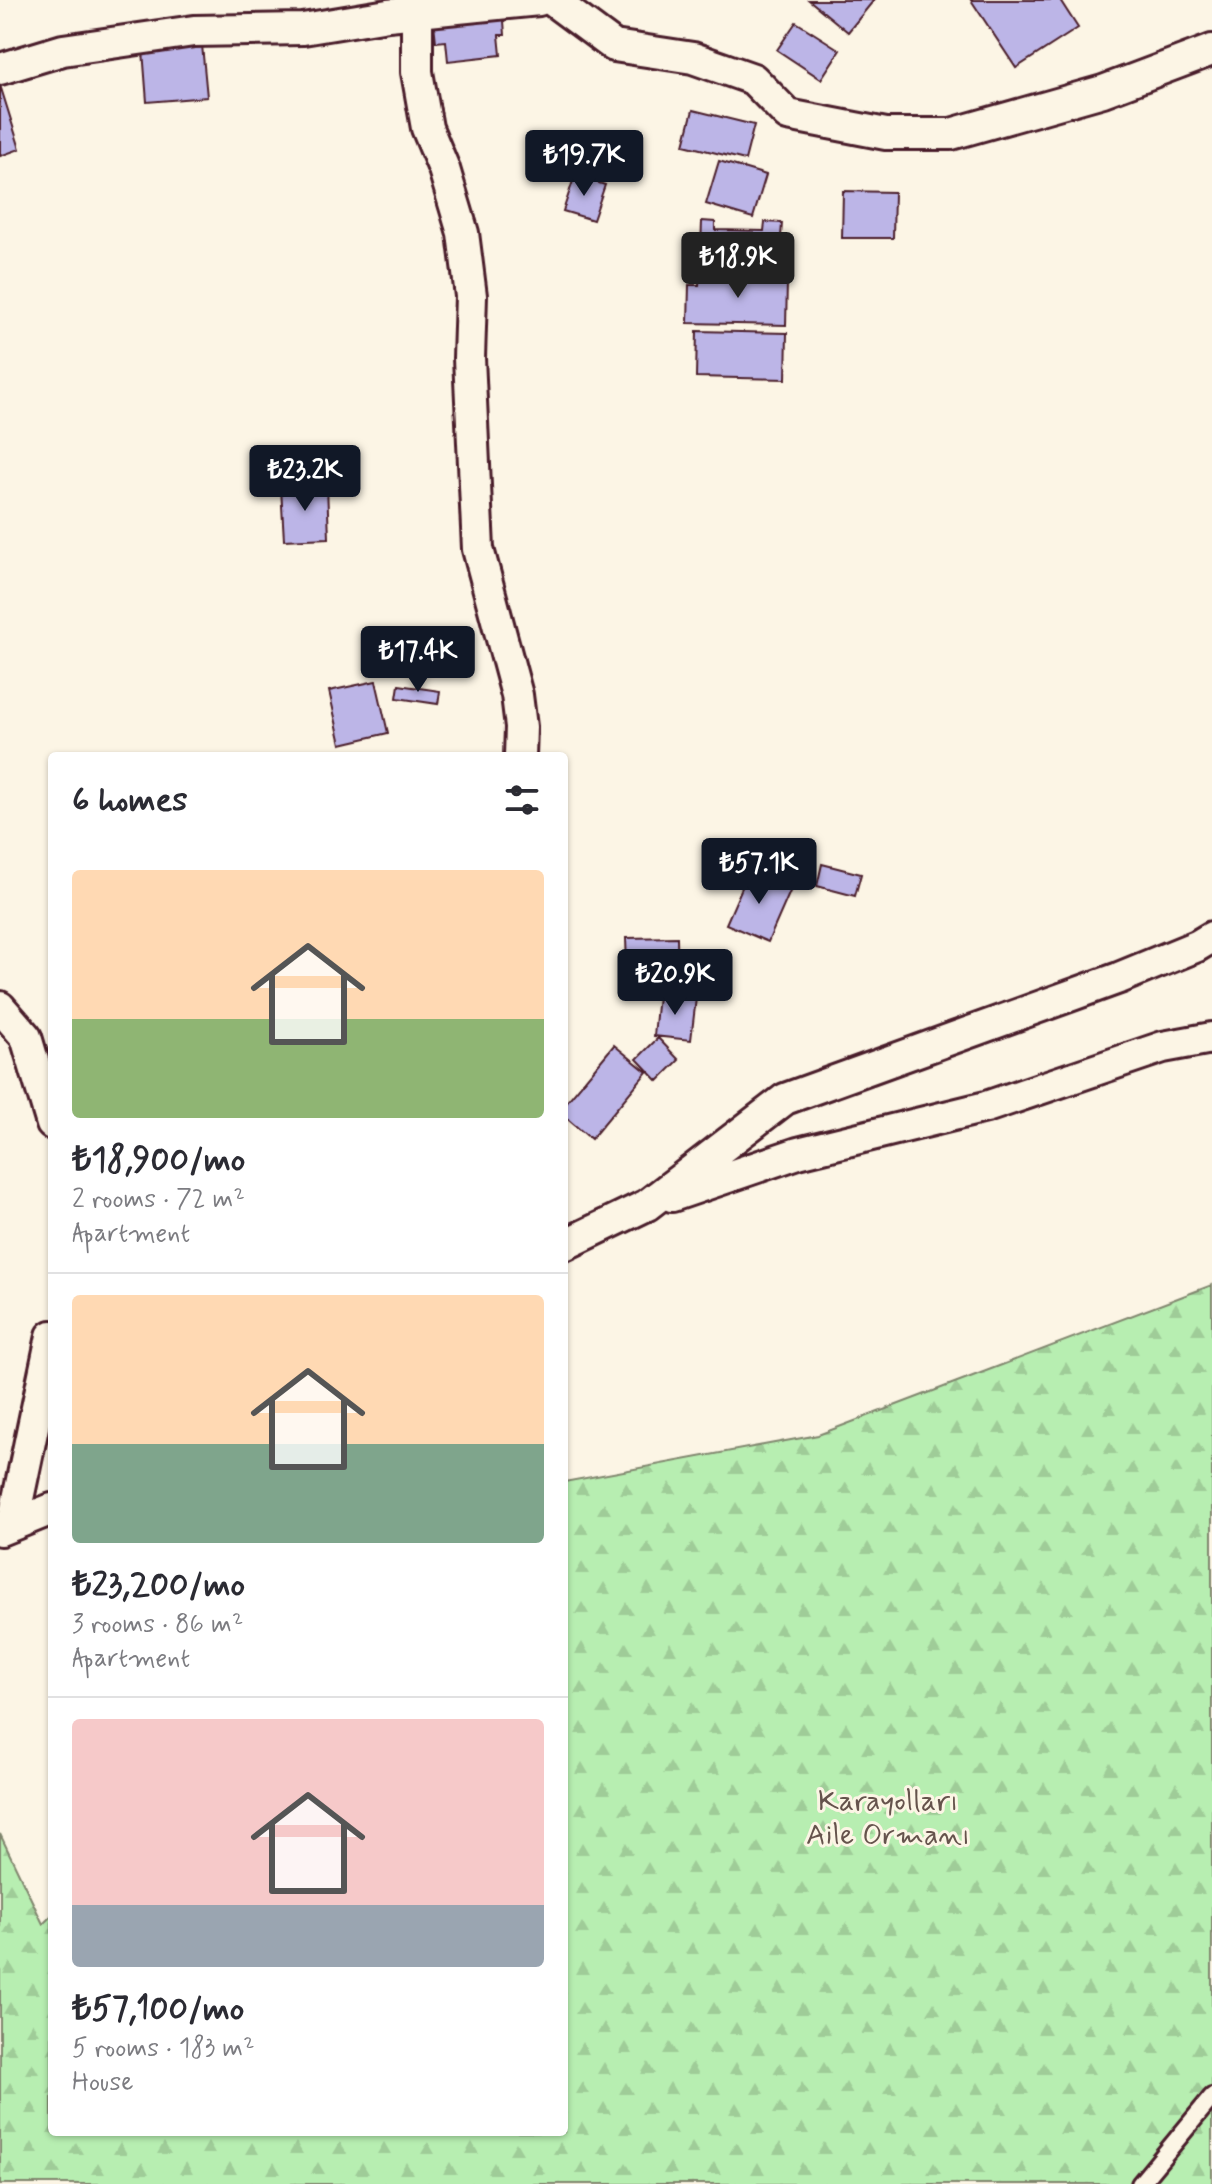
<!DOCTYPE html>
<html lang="en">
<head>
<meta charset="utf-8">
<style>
  body { margin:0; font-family:Mynerve,sans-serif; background:#f2f2f3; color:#2b2b33; height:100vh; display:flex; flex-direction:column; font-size:30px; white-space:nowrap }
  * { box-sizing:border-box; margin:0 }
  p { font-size:26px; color:#7c7c81 }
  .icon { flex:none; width:44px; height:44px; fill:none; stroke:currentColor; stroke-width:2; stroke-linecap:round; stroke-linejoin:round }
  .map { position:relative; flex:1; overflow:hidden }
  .drawer { position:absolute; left:48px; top:752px; width:520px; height:1384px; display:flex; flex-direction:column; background:#fff; border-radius:8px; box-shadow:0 2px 6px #0004 }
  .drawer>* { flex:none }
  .price { position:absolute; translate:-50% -68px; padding:0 18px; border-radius:8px; background:#111827; color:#fff; font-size:26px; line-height:52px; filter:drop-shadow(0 2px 4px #0008) }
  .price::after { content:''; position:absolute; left:50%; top:48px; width:24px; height:18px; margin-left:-12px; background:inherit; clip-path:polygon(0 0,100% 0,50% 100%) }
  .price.on { background:#222; color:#fff }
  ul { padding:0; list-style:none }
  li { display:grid; align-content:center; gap:16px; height:424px; padding:0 24px }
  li+li { border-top:2px solid #e1e1e2 }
  li span { display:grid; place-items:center; height:248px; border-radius:8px; color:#555 }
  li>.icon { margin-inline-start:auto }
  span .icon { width:144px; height:144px; fill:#fffc; stroke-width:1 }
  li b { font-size:34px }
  h2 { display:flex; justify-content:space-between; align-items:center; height:96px; padding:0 24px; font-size:34px }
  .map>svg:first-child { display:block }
</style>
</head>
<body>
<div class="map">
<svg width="1212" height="2184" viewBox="0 0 1212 2184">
  <defs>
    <pattern id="forest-firs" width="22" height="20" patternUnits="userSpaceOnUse" patternTransform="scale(2)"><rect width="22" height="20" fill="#b7eeb1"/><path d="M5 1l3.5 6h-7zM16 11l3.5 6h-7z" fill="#9fcc98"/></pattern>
  </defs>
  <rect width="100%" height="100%" fill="#fcf5e5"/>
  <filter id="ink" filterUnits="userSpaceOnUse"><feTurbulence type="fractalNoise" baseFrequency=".0125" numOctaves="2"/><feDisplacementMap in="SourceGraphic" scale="16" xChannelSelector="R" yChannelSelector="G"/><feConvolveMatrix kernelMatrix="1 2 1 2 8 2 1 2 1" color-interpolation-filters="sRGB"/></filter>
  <g filter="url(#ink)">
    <path fill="url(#forest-firs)" stroke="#80866e" stroke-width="2" d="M1212 1285V2184H0V1834L43 1924 52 1915V2132H564V1482L818 1435Z"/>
    <path fill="#bcb5e7" stroke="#4a1f2b" stroke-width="2" d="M809 0H874L848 32Z
      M971 0H1060L1078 28 1016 68Z
      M503 6 505 35H499L501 55 448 61 446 41 436 42 433 14Z
      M796 22 840 50 821 79 777 50Z
      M202 45 207 97 147 102 143 50Z
      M0 85 20 149 0 156Z
      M693 110 754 125 745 160 684 145Z
      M719 161 766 175 753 218 706 204Z
      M575 175 605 185 593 220 563 211Z
      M843 191 894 192 893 238H842Z
      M702 221 715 222V230L764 231 765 222 782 223 780 251H762V263L713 260V249L701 248Z
      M700 273 779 275V282H787L786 325 688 323 689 285H699Z
      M697 331 787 333 786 379 696 377Z
      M327 486 329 538 284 540 281 488Z
      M376 681 388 733 341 744 329 691Z
      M399 685 440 691 438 704 397 698Z
      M822 864 861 874 855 896 817 886Z
      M750 869 792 887 768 942 726 924Z
      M677 937 678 990 628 992 626 938Z
      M658 995 696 998 691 1040 654 1036Z
      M658 1038 679 1060 658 1081 637 1059Z
      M614 1045 647 1072 591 1139 564 1116V1105Z"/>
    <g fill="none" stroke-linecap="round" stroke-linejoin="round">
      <g stroke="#4a1f2b" stroke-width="22">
        <path id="lane" d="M1140 2184 1212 2097"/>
      </g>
      <g stroke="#4a1f2b" stroke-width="36">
        <path id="street" d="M552 0 614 46 693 58 753 79 788 115 886 134H951L1103 91 1212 50
          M417 12V72L427 128 444 169 463 233 471 296 469 358 478 549 517 695 521 727 520 756
          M0 69 63 50 194 31 303 29 388 15 539 0
          M0 1007 26 1037 52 1124
          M672 1196 798 1153 986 1107 1163 1047 1212 1038
          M564 1245 647 1205 785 1099 1119 978 1197 946 1212 937
          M13 1523 52 1336
          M0 1530 52 1509"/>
      </g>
      <use href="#lane" stroke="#fcf5e5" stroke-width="16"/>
      <use href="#street" stroke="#fcf5e5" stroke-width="30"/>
    </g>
  </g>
  <g text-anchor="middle" stroke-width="6" stroke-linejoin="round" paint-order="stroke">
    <g font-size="30" fill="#65534c" stroke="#fcf5e5">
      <text x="888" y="1810">Karayolları<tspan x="888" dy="34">Aile Ormanı</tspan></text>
    </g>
  </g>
</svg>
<b class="price" style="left:584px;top:198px">₺19.7K</b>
<b class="price on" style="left:738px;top:300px">₺18.9K</b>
<b class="price" style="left:305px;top:513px">₺23.2K</b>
<b class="price" style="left:418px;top:694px">₺17.4K</b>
<b class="price" style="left:759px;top:906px">₺57.1K</b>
<b class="price" style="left:675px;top:1017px">₺20.9K</b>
<section class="drawer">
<h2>6 homes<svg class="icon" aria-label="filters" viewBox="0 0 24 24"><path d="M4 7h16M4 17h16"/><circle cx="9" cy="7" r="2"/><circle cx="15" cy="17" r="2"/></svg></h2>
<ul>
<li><span style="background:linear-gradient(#ffd9b3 60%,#8fb573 0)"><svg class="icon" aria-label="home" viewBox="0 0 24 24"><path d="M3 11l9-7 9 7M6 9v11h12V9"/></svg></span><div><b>₺18,900/mo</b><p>2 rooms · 72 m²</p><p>Apartment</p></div></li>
<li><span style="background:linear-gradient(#ffd9b3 60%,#7fa58c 0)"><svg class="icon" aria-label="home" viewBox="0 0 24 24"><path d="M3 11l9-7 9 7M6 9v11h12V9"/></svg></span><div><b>₺23,200/mo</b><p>3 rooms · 86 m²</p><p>Apartment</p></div></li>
<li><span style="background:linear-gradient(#f6c9c9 75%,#9aa5b1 0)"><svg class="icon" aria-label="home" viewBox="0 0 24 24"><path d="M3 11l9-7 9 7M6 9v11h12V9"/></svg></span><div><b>₺57,100/mo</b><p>5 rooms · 183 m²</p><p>House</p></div></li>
</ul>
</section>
</div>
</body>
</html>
